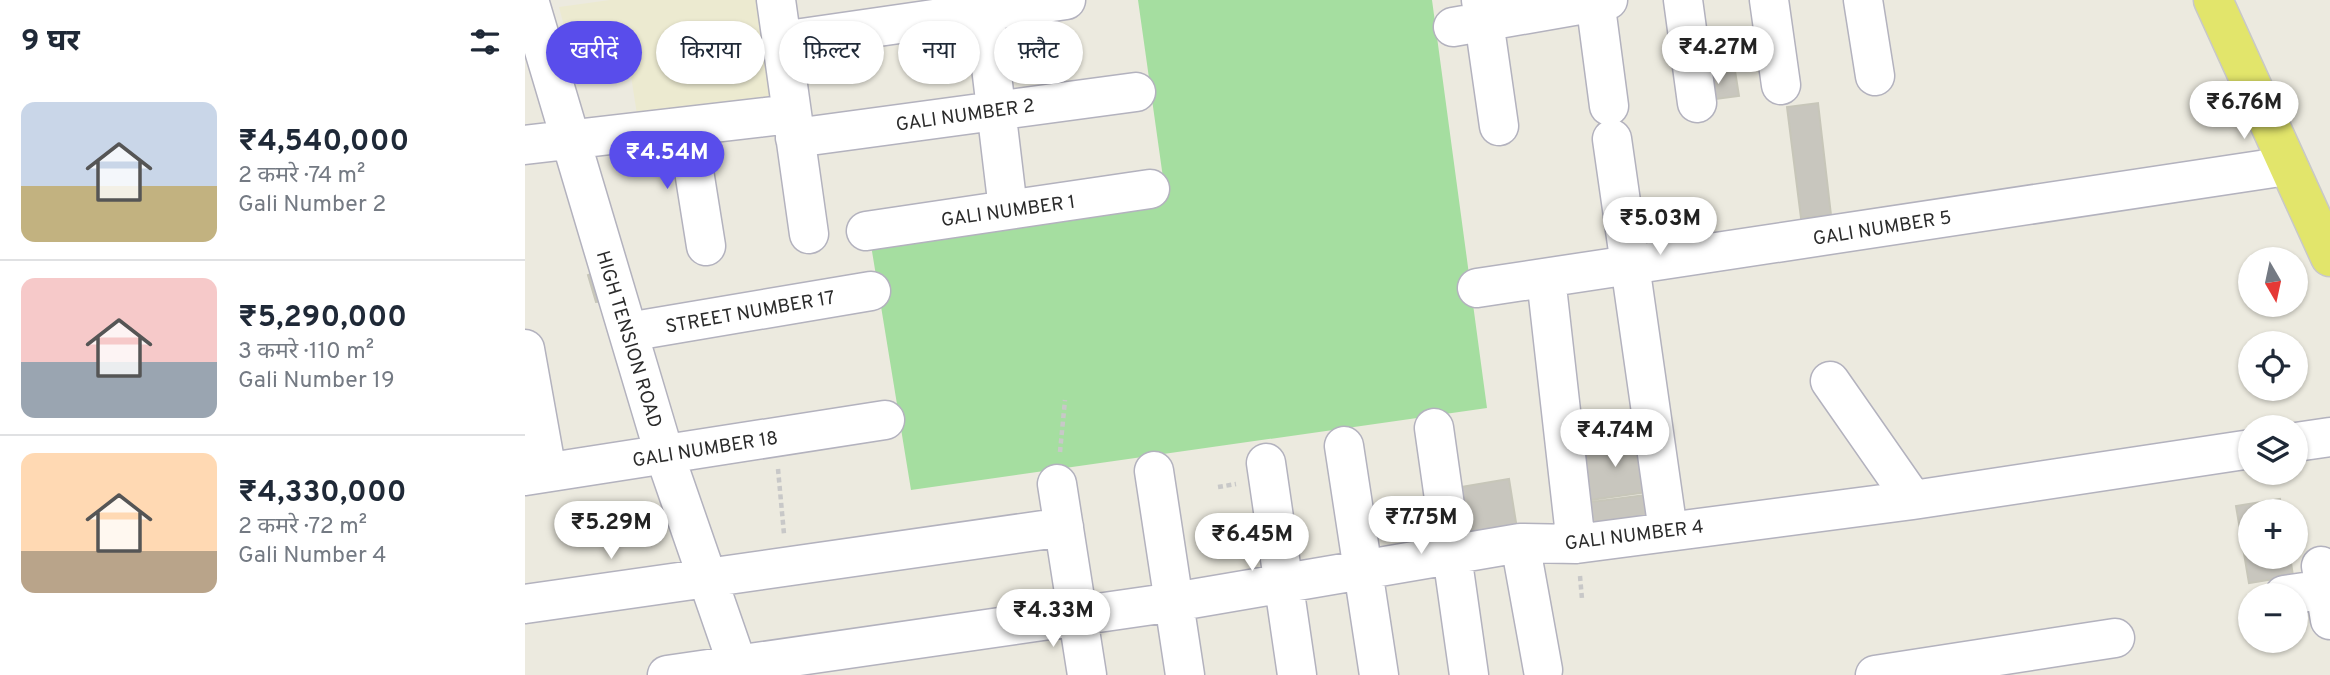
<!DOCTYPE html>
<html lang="hi">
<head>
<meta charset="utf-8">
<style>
  body { margin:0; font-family:Overpass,"Noto Sans Devanagari",sans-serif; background:#f6f6f7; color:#1f2937; height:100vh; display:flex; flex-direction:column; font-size:26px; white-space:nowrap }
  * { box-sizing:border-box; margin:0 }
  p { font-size:23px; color:#747a83 }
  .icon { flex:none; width:38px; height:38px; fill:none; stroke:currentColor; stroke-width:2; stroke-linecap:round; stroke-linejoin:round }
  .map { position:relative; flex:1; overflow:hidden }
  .drawer { display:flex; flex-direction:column; background:#fff; width:525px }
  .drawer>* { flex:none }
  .banner { position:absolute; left:21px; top:21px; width:665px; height:63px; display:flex; gap:14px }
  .needle { width:46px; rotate:171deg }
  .controls { position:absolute; left:1713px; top:247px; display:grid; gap:14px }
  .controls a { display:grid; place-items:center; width:70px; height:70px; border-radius:50%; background:#fff; box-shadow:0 2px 5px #0004; font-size:35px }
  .price { position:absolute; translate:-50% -60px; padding:0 16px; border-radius:24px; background:#fff; color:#222; font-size:23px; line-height:46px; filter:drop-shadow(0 2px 4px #0008) }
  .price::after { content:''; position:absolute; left:50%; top:42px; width:21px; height:16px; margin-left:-10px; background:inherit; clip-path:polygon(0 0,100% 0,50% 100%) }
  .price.selected { background:#594deb; color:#fff }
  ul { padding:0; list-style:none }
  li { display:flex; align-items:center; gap:21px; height:175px; padding:0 21px }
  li+li { border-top:2px solid #e0e1e3 }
  li span { display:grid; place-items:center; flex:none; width:196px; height:140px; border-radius:14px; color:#555 }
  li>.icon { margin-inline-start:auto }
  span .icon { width:84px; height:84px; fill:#fffc; stroke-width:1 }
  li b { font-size:30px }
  h2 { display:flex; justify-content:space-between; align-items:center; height:84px; padding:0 21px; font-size:30px }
  .chip { padding:0 24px; border-radius:32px; background:#fff; box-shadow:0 2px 5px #0004; font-size:24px; line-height:63px }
  .chip.selected { background:#594deb; color:#fff }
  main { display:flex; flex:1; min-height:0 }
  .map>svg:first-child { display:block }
</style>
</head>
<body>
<main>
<section class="drawer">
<h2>9 घर<svg class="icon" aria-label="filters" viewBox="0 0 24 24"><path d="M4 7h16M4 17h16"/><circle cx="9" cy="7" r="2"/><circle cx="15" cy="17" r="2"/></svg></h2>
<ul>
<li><span style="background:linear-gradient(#c9d6e8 60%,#c2b280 0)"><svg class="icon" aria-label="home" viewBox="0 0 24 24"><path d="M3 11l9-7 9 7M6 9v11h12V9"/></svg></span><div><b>₹4,540,000</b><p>2 कमरे · 74 m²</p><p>Gali Number 2</p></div></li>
<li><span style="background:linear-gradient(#f6c9c9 60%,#9aa5b1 0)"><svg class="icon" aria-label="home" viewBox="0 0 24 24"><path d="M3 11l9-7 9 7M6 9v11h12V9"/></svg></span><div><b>₹5,290,000</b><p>3 कमरे · 110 m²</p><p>Gali Number 19</p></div></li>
<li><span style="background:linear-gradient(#ffd9b3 70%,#b9a48a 0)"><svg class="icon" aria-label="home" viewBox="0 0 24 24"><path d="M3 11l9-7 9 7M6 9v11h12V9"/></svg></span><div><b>₹4,330,000</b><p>2 कमरे · 72 m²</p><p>Gali Number 4</p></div></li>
</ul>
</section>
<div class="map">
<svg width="1805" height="675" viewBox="0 0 1805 675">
  <rect width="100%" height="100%" fill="#eceadf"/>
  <path fill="#ecead0" d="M85 0H245L259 104 113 121 104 63 51 71 34 7Z"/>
  <path fill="#a5dea0" d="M613 0H907L962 408 386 490 345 239 641 199Z"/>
  <path fill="#c8c6be" stroke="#c7c6b9" stroke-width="2" d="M1210 71 1214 96 1176 101 1173 76Z
    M1293 103 1306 215 1276 218 1262 107Z
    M74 271 83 301 71 302 63 275Z
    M1122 437 1130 491 1058 501 1050 447Z
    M984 479 993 535 939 544 930 488Z
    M1135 493 1140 527 1063 538 1058 503Z
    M1755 499 1757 511H1726V556H1765L1768 576 1724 583 1711 506Z"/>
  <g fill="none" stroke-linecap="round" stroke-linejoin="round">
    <g stroke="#b3b2be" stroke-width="41">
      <path id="minor" d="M4 0 139 453 216 675
        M251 0 284 234
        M458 0 483 209
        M956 0 974 126
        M1070 0 1084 106
        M1158 0 1172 103
        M1244 0 1256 85
        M1338 0 1350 76
        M928 27 1083 0
        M256 41 541 0
        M162 127 181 246
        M270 138 611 92
        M1087 139 1143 531
        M0 145 266 114
        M341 231 625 189
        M1021 278 1051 544
        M952 288 1762 166
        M103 332 346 291
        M0 349 22 472
        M1305 381 1388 500
        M909 428 944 675
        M1771 442 1805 437
        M819 446 854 675
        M741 463 772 675
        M629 471 660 675
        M0 476 360 420
        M532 484 562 675
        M995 543 1018 670
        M1796 566 1805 620
        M1759 595 1800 589
        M0 604 539 527
        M142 675 649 602 995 543 1051 544 1388 500 1726 449
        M1350 675 1590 638"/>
    </g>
    <g stroke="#c8c8c8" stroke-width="41">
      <path id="major" d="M1688 0 1805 257"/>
    </g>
    <path stroke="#c8c8c8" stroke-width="4.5" stroke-dasharray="5 3.5" stroke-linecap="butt" d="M535 452 540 400
      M253 469 259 534
      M693 487 711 484
      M1055 576 1057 599"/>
    <use href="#minor" stroke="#fff" stroke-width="38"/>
    <use href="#major" stroke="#e2e56b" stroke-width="38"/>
  </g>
  <g text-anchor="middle" stroke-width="7" stroke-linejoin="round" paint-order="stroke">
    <g font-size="19" fill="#2b2b2b" stroke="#fff">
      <text transform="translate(440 114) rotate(-8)" y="7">GALI NUMBER 2</text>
      <text transform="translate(483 210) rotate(-8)" y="7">GALI NUMBER 1</text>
      <text transform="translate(1357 227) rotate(-9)" y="7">GALI NUMBER 5</text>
      <text transform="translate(225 311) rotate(-10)" y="7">STREET NUMBER 17</text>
      <text transform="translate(105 339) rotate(73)" y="7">HIGH TENSION ROAD</text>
      <text transform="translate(180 448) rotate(-9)" y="7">GALI NUMBER 18</text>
      <text transform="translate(1109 534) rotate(-7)" y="7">GALI NUMBER 4</text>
    </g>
  </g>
</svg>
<div class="controls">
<a><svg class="needle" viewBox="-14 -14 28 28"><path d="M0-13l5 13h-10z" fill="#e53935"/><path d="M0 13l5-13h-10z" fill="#747a83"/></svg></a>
<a><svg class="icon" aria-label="locate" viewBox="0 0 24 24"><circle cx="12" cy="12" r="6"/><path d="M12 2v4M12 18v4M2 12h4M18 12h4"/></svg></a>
<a><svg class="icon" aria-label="layers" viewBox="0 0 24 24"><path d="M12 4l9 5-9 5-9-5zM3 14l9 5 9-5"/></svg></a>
<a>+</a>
<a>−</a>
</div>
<b class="price" style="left:1193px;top:86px">₹4.27M</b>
<b class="price" style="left:1719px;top:141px">₹6.76M</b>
<b class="price selected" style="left:142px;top:191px">₹4.54M</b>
<b class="price" style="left:1135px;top:257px">₹5.03M</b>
<b class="price" style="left:1090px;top:469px">₹4.74M</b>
<b class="price" style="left:896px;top:556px">₹7.75M</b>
<b class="price" style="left:86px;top:561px">₹5.29M</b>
<b class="price" style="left:727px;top:573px">₹6.45M</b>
<b class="price" style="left:528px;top:649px">₹4.33M</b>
<div class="banner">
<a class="chip selected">खरीदें</a>
<a class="chip">किराया</a>
<a class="chip">फ़िल्टर</a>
<a class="chip">नया</a>
<a class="chip">फ़्लैट</a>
</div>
</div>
</main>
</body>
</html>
